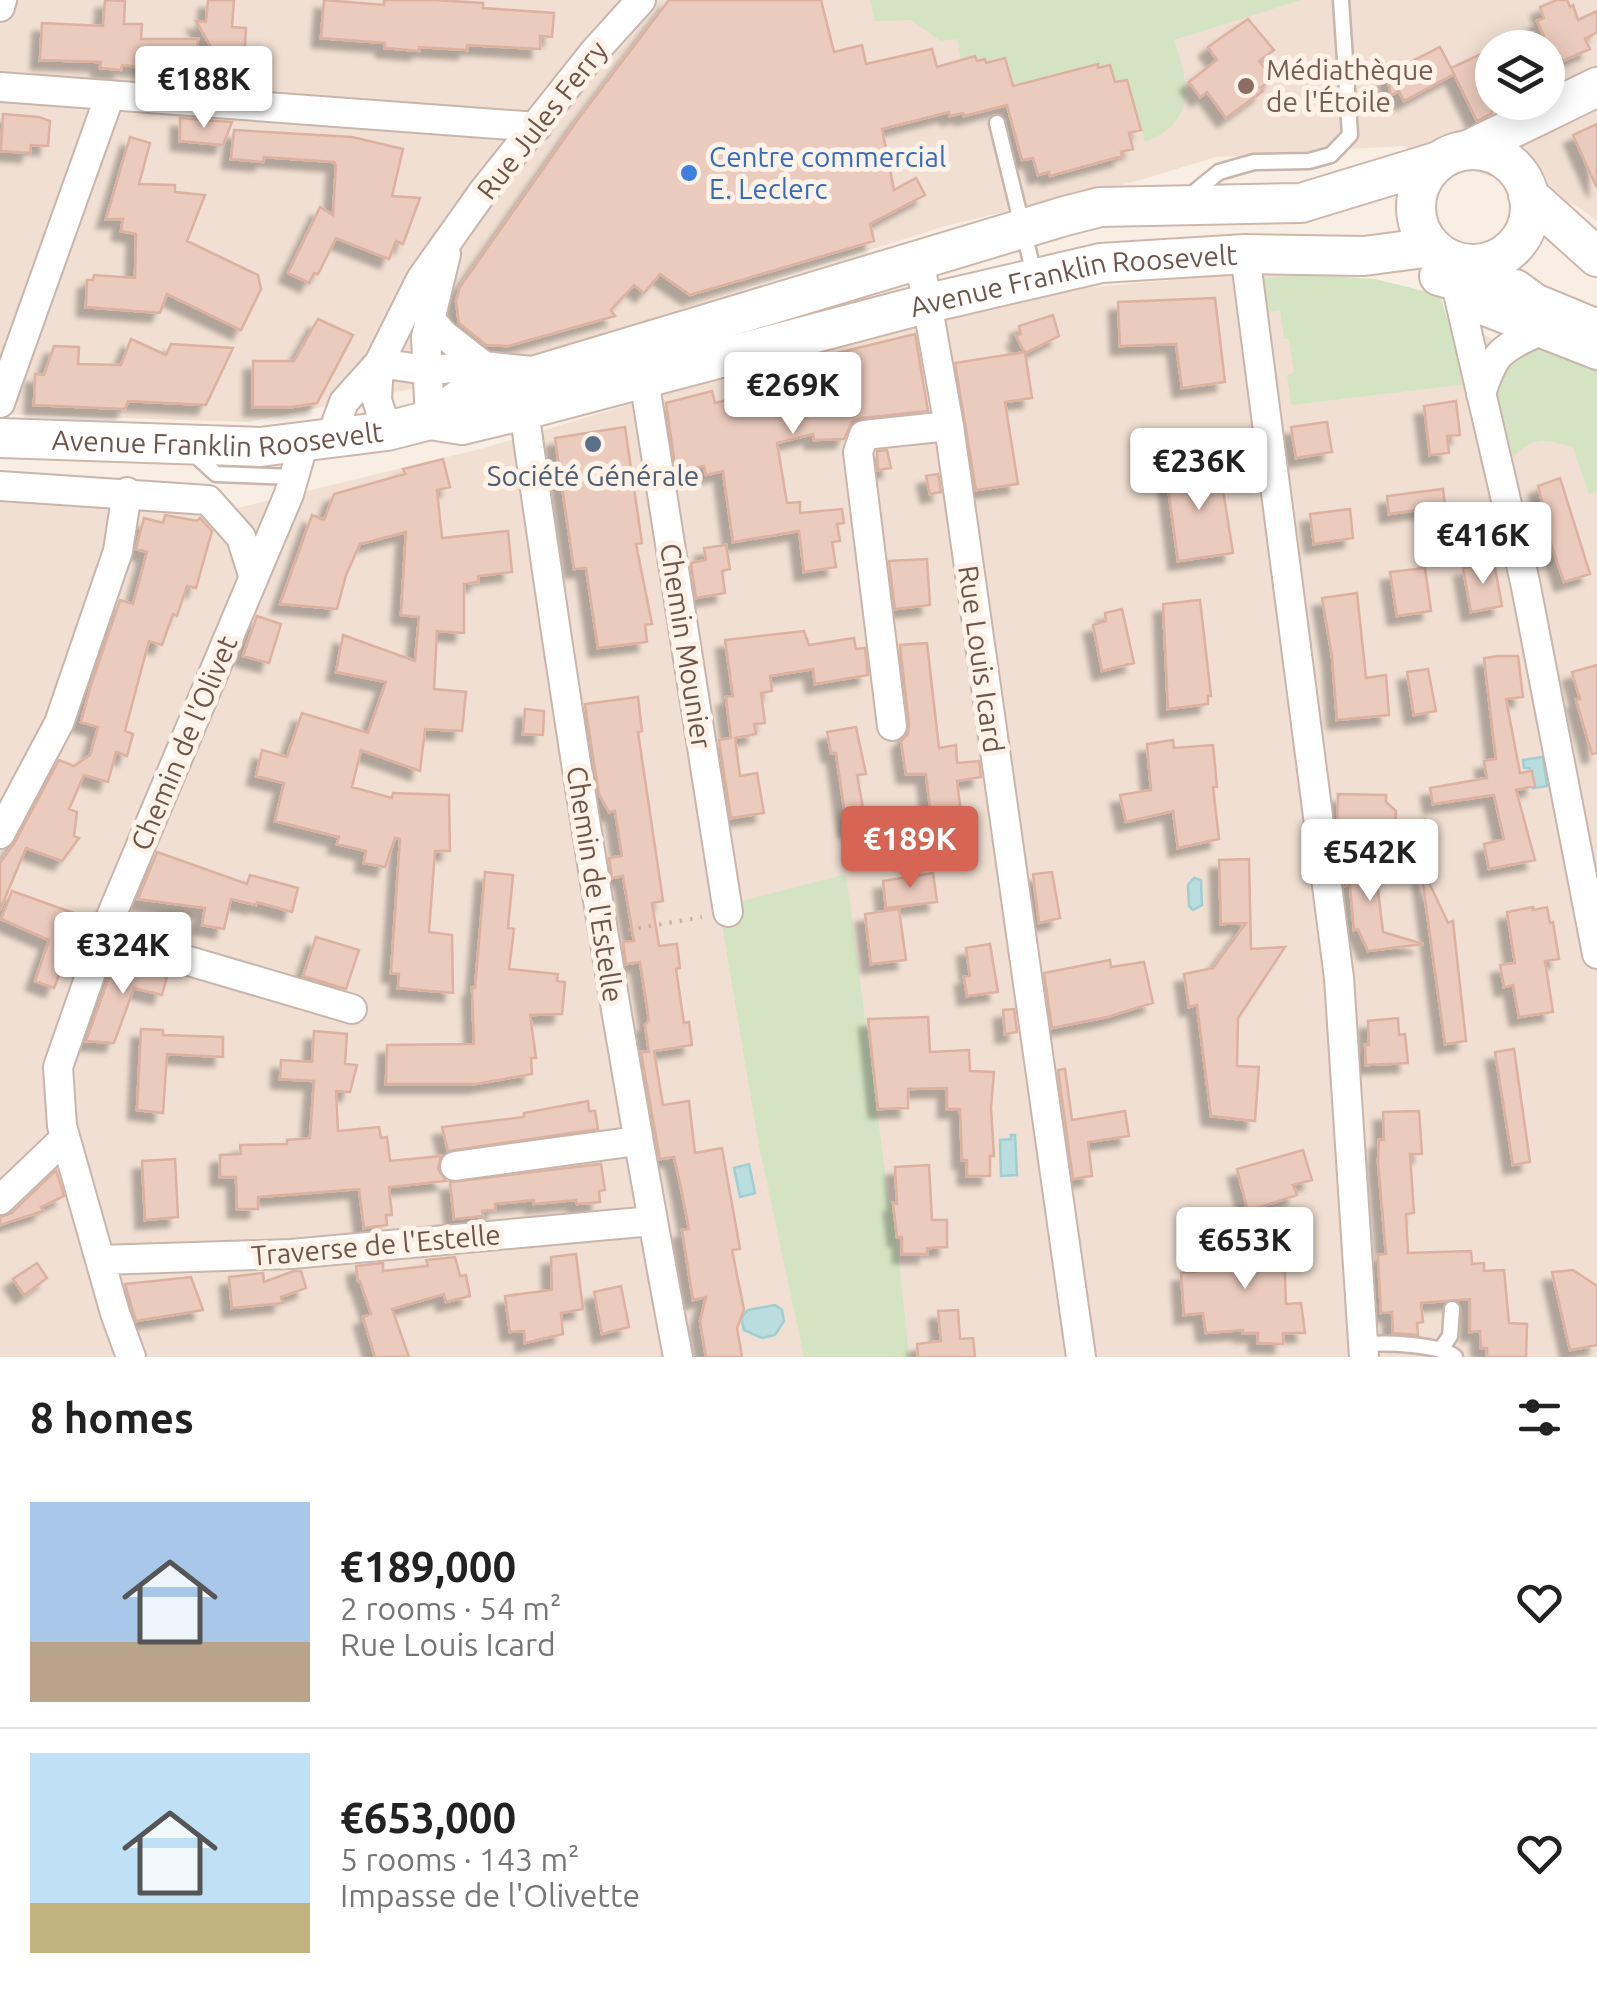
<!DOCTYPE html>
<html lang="en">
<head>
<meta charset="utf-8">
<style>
  body { margin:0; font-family:Ubuntu,sans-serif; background:#f6f6f6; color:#222; height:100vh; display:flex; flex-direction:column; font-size:38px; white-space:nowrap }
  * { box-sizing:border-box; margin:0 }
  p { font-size:32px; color:#767676 }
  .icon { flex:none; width:55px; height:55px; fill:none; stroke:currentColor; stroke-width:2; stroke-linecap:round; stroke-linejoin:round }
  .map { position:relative; height:1357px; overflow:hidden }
  .panel { display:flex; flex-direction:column; background:#fff; flex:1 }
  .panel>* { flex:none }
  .tools { position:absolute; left:1475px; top:30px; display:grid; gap:20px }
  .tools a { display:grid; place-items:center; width:90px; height:90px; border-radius:50%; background:#fff; box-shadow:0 5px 25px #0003; font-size:50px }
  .price { position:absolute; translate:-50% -85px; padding:0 22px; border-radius:10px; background:#fff; color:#222; font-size:32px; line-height:65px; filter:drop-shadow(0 2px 5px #0008) }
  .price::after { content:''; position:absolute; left:50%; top:60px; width:30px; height:22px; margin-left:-15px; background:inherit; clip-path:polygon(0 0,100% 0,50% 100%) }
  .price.selected { background:#d66555; color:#fff }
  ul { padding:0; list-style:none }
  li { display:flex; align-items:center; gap:30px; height:250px; padding:0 30px }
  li+li { border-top:2px solid #e0e0e0 }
  li span { display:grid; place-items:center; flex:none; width:280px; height:200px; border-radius:0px; color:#555 }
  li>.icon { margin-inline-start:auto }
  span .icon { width:120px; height:120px; fill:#fffc; stroke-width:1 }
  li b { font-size:42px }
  h2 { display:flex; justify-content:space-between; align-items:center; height:120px; padding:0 30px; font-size:42px }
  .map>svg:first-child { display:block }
</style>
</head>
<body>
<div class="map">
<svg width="1597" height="1357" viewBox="0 0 1597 1357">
  <defs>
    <filter id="shadow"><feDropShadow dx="-9" dy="9" stdDeviation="2.5" flood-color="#0004"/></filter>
  </defs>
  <rect width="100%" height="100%" fill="#f9eee3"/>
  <path fill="#f0dfd2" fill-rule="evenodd" d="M0 0H1597V221L1579 207 1402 146 1216 157 1137 181 949 225 455 380 248 422 0 414ZM1492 48H1548V102H1492Z
    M1274 271 1410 300 1544 363 1597 381V1357H0V497L217 513 484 448 752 368 1049 291Z"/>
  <path fill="#d4e4c3" d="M870 0H1301L1174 40C1190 84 1196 123 1145 142L1139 120H1133L1127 80 1115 82 1109 65 1098 68V65L1014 90 1005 58 986 63 984 59 961 61 957 39 940 41 911 20 875 21Z
    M1302 274 1375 279 1440 295 1467 384 1291 405 1287 375 1294 373 1289 339H1284L1280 310 1260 313V279Z
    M1521 341 1597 370V491L1589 494 1573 447C1543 439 1536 435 1513 457L1494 382Z
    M846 874 889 1203H893L909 1357H804L758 1141 719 907Z"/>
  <path fill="#badee0" stroke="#a1ced0" stroke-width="2.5" d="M1543 757 1547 786 1533 788 1530 768H1524L1523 760Z
    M1194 878 1201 880 1202 905 1193 910 1189 906 1188 885Z
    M1011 1135H1015L1017 1175 1001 1176 1000 1140 1011 1139Z
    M749 1164 755 1193 740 1197 734 1168Z
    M775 1305 782 1310 784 1321 775 1335 762 1338 744 1330 741 1318 748 1310Z"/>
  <path fill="#ebcbbd" stroke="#dcb1a0" stroke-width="2.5" filter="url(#shadow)" d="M105 0 125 1 124 24H142L141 39H198L195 72 122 65 121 70 100 68 101 62 40 60 42 23 103 26Z
    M208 0H234L232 27 246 28 243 79 229 78 196 21 206 22Z
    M324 0 384 5V0H435L483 3V8L554 13 552 37 540 36V49L467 45V50L419 47V51L385 48V43L321 38Z
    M669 0H821L834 52 862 45 866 64 932 49 937 67 975 56 977 61 985 59 986 63 1005 58 1013 86 1098 64V68L1110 65 1115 82 1127 80 1141 130 1129 133 1133 149 1121 152 1122 156 1050 176 1049 172 1038 175 1033 158 1022 160 1007 105 964 116 963 113 950 116 949 112 882 129 894 190 916 178 925 195 870 224 874 241 690 295 660 274 644 293 634 285 611 310 615 316 508 346 486 345 459 323 456 301 460 287 576 122Z
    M1557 0H1567L1570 7 1573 5 1578 20 1597 11V32L1585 39 1590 49 1548 67V45L1537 21 1544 18 1540 7Z
    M1248 19 1274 50 1259 61 1273 79 1260 88 1263 91 1226 118 1207 92 1200 97 1189 82 1217 60 1208 47Z
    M1440 47 1454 74 1404 101 1399 91 1391 95 1387 74Z
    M1492 49V113L1477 121 1451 68Z
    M3 114 39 117 50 121 48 146 31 145 30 153 1 151Z
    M180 118 203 120 232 122 223 145 180 141Z
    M1597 124V188L1573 135Z
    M234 130 352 137 403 149 392 196 420 198 403 244 396 241 389 259 336 238 318 274 314 273 309 283 288 273 320 207 333 215 336 165 334 162 264 157 263 162 231 159Z
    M130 137 150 143 139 184 175 185V192L205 195 187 241 258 275 261 289 241 330 167 294 160 313 86 307 87 280H93L94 275 135 278 136 234 121 231 123 219H106Z
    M1215 298 1225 382 1182 388 1176 344 1120 346 1118 302Z
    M1053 315 1059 336 1025 353 1016 336 1021 334 1019 326Z
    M318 319 353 335 317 403 293 407H253V361H294Z
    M915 334 928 411 861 418 852 422 844 439 814 440 813 434 777 443 787 503 800 502V513L842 509 844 523 837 524 840 541 832 542 836 567 804 572 799 531 733 542 723 471 706 475 704 466 676 472 666 403 712 391 715 403 801 381 798 371 835 362 833 354Z
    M131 339 166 355 171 344 233 348 206 405 128 401 125 409 34 405 35 374 44 375 54 346 79 347 78 364 121 365Z
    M1025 352 1032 398 1005 402 1018 484 976 490 955 363Z
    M1456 401 1460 435 1447 436 1449 453 1430 455 1424 406Z
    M1327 422 1332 452 1296 458 1291 427Z
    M625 427 642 543 636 544 652 624 645 625 647 642 598 648 586 568 574 569 555 438Z
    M887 450 891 468 878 470 877 451Z
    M443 459 450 487 437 490 442 538 508 531 512 572 478 576V582L464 584V633L437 631 434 689 466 692 462 731 425 729 420 771 361 750 352 787 392 798 393 793 449 795 450 851H435L429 932 452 935 453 993 398 988 399 974 391 973 400 839 395 838 385 867 364 863 366 851 337 844 339 837 275 821 284 783 256 776 262 750 287 757 302 713 368 733 386 682 336 672 343 635 415 661 419 617 401 615 406 532 360 544 346 575 337 609 280 604 312 515 324 520 334 494 405 474 403 469Z
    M1219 465 1233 553 1178 561 1166 472Z
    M938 474 941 492 930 494 926 476Z
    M1560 478 1590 574 1564 582 1546 529H1549L1538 486Z
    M1443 489 1445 506 1389 514 1387 496Z
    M1350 509 1353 538 1314 544 1310 514Z
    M165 515 197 521 200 518 212 531 196 588 187 586 177 616 173 614 162 645 149 641 125 731 133 734 127 756 116 752 108 782 84 775 69 809 77 812 74 836 79 838 62 861 26 848 0 910V863L15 842 59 760 74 766 90 755 98 727 81 722 91 685 120 600 133 604 147 552 136 549 144 518 163 523Z
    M726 545 730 569 722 571 725 593 696 598 691 563 706 560 704 548Z
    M927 559 930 605 895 609 889 561Z
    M1494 562 1502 606 1471 612 1463 568Z
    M1425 568 1431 611 1397 616 1390 572Z
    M1357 593 1366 678 1386 675 1389 715 1337 720 1332 656 1322 598Z
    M1200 600 1211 696H1208V704L1168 709 1163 604Z
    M1122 609 1134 663 1102 671 1093 625 1106 621 1105 613Z
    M257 616 281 624 269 663 243 656Z
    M804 631 809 645 854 638 856 649 865 648 868 675 815 684 813 669 770 676 772 691 761 693 765 723 754 724 756 734 735 738 740 776 757 773 764 813 731 818 719 740 731 738 726 697 733 696 725 640Z
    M927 643 939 748 956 745 957 763 979 761 981 777 957 781 966 852 936 857 926 774H906L901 741 908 734 909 724 900 645Z
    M1498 656H1518L1523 697 1506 699 1520 773 1532 771 1535 786 1516 790 1535 860 1489 869 1484 844 1504 839 1494 795 1433 804 1430 788 1487 778 1484 761 1496 759 1484 658Z
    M1597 665V753L1592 754 1576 700 1580 699 1572 672Z
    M1428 669 1436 711 1414 715 1407 672Z
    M638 697 642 731 638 732 663 901 652 903 659 946 677 944 680 968 676 969 684 1023 689 1022 692 1045 654 1051 663 1105 689 1101 695 1153 722 1148 740 1249 732 1250 744 1310 737 1328 742 1357H706L700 1321 706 1297 693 1300 682 1230 689 1229 681 1188 674 1157 660 1159 641 1052H649L645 1025 649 1020 640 962 626 964 623 942 634 941 623 876 612 878 609 858 622 856 615 811 609 812 599 794 594 763 585 704Z
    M525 709 544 711 543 735 523 734Z
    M856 727 866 774 857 775 866 824 847 828 836 753H831L827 732Z
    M1173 740 1174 748 1213 745 1217 787H1213L1219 839 1178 848 1173 811 1126 822 1120 795 1151 790 1147 744Z
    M1338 794 1386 795V802L1396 811 1395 829 1337 828Z
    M882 821 887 853 856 858 852 827Z
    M157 852 247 884 250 875 298 888 292 912 257 902 256 905 231 899 224 929 202 925 205 908 138 899Z
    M1382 858 1384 882 1377 883 1383 932 1423 944 1368 951 1358 929 1354 930 1350 885 1345 886 1343 862Z
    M1249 859 1251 949 1285 947 1238 1018 1237 1066 1259 1067 1255 1121 1211 1116 1197 1005 1189 1007 1184 974 1213 968 1246 923 1221 924 1219 860Z
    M485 872 513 875 508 928 514 929 509 969 558 974 557 981 565 982 562 1014 530 1015 536 1058H531L532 1074 476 1084H386L387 1045 474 1044 472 988H475Z
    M1052 872 1060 918 1039 923 1033 874Z
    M933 873 937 902 886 908 883 881Z
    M1426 876 1448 923 1453 921 1466 1041 1445 1044 1422 877Z
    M12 891 82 916 54 988 35 981 49 940 1 919Z
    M1533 907V910L1547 907 1550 923 1553 922 1559 959 1545 961 1553 1012 1519 1017 1513 985 1504 987 1500 965 1515 963 1507 912Z
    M899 909 906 960 871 964 865 914Z
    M316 937 359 950 346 989 303 976Z
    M990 944 998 992 967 996 964 977 970 976 966 948Z
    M116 958 168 973 162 995 134 988 114 1043 86 1041Z
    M1110 960 1111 967 1144 962 1153 1003 1107 1017 1052 1028 1044 973Z
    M1014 1009 1017 1032 1005 1034 1003 1010Z
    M928 1017 930 1052 969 1050 970 1071 994 1072 991 1108 994 1156H990V1176H967V1160H962L960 1109H947V1088L908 1089V1108L878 1109 868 1019Z
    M1398 1018 1399 1035 1405 1034 1408 1063 1366 1065 1365 1045H1369L1368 1021Z
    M141 1029 163 1030V1035L223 1037V1057L167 1054 163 1113 137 1110Z
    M314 1031 347 1034 345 1064 357 1065 350 1092 336 1091 338 1131 379 1127 381 1138 387 1137 390 1161 441 1156 438 1169 446 1181 389 1187 392 1215H386L387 1225 364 1228 359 1189 258 1197V1209H237L236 1177H220V1155L241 1154 240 1145 287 1144V1140L310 1138 314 1081 280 1079 281 1060 312 1062Z
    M1514 1049 1530 1162 1513 1165 1495 1052Z
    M1065 1069 1072 1120 1125 1111 1129 1136 1088 1142 1092 1176 1073 1179 1058 1070Z
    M588 1101 589 1111H595L598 1129 448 1151 442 1127 524 1117V1113Z
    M1419 1111 1422 1154H1410L1414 1213 1406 1214 1408 1253 1471 1251 1472 1264 1484 1263V1271L1504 1270 1509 1323 1527 1324 1526 1357H1487V1348H1481L1480 1331 1470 1332V1299L1421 1303 1423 1322 1417 1323 1418 1335 1393 1333 1392 1312 1381 1313 1378 1255 1386 1254 1378 1162 1379 1140H1384L1383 1112Z
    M1303 1150 1312 1180 1293 1185 1297 1195 1248 1211 1237 1169Z
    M175 1159 178 1217 145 1220 142 1161Z
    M601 1164 605 1190 599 1191 600 1202 577 1204 576 1200 534 1204V1200L495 1204V1210L482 1211 483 1216 454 1219 450 1182Z
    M929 1165 932 1220H947V1247L927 1248V1254H902V1237H897L893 1203 897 1204 895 1167Z
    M56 1170 64 1196 41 1207 43 1211 0 1225V1217L12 1213Z
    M1223 1226 1244 1227V1242L1284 1245 1286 1304 1301 1303 1305 1333H1283V1344L1258 1343V1333H1243V1330L1206 1333 1203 1313 1184 1315 1181 1273 1229 1268Z
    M576 1254 583 1309 561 1313 563 1334 525 1343 524 1331 510 1332 505 1296 552 1290 551 1257Z
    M455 1257 460 1276 466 1275 470 1296 446 1302 444 1294 392 1309 409 1357H375L363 1317 371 1314 360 1281H358L356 1266 383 1263V1271L428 1266 426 1260Z
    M37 1263 47 1278 24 1295 13 1279Z
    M1573 1270 1597 1286V1345L1570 1350 1552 1272Z
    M294 1271H301L306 1288 281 1297 283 1303 232 1308 229 1277 263 1273 264 1282Z
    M191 1277 203 1310 136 1321 125 1284Z
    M621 1286 629 1327 602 1334 594 1292Z
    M958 1310 960 1339 973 1338 975 1357H918L917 1344 941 1341 938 1311Z"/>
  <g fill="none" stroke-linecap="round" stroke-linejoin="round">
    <g stroke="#c8b5ab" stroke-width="19">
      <path id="lane" d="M997 123 1035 278
        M1187 198 1219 172 1254 162 1309 161 1331 155 1350 135 1341 0
        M193 453 216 474 295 477
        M1363 1345C1383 1342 1441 1344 1455 1357
        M1441 1349 1450 1336 1452 1309"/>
    </g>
    <g stroke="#c8b5ab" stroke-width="32">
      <path id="street" d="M0 7 2 0
        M0 87 537 127
        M1245 254 1339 978 1364 1357
        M919 258 949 426 1081 1357
        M1455 280 1525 582 1597 954
        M1461 302 1597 355
        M432 321 443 334 484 366
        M379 363 426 370 484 366 532 371
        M379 363 377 400 387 431
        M644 379 728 912
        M1481 394C1493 356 1499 349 1536 333
        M0 403 110 95
        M524 410C568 727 619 1043 678 1357
        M430 420 426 337 446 254
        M331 437 344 402 379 363 421 279 482 193 594 52 641 0
        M0 486 208 500 241 537 253 575
        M892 726 858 452 864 435 949 426
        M0 834 59 723 118 551 127 492
        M104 936 352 1009
        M455 1166 637 1141
        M0 1200 65 1138
        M100 1260 291 1254 652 1221
        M131 1357 115 1313 62 1126 58 1067 109 921 289 494 304 442"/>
    </g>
    <g stroke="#cdb7ab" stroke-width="42">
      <g id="secondary">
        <path d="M1468 150 1597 87"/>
        <circle cx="1473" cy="207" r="57"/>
        <path d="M1528 195 1597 257"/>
        <path d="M1439 276 1534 303"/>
        <path d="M1515 289 1534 303 1597 329"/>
        <path id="s1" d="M430 420 462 425 524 410 929 303 1101 263 1245 254 1364 256 1432 247"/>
        <path id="s2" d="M0 438 260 447 387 431 430 420 463 397 1065 216 1100 207 1301 203 1439 161"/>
      </g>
    </g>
    <path stroke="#cfafa1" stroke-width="4" stroke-dasharray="2.5 8" stroke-linecap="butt" d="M628 930 702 917"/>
    <use href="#lane" stroke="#fff" stroke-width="14"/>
    <use href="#street" stroke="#fff" stroke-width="28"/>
    <use href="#secondary" stroke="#fff" stroke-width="38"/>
  </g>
  <circle fill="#8d6e63" stroke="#fdf2e8" stroke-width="4" cx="1246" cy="86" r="10"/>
  <circle fill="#3f7fe0" stroke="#fdf2e8" stroke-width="4" cx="689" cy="173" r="10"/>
  <circle fill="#5c6f8a" stroke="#fdf2e8" stroke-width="4" cx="593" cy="444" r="10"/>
  <g text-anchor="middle" stroke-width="10" stroke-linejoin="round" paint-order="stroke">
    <g font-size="28" fill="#785e54" stroke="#fdf2e8" text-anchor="start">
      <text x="1266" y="80">Médiathèque<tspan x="1266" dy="32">de l'Étoile</tspan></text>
    </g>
    <g font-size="28" fill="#6e554c" stroke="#fdf2e8">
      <text transform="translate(542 120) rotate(-52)" y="10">Rue Jules Ferry</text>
      <text dy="10" stroke="none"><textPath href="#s1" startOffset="662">Avenue Franklin Roosevelt</textPath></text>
      <text dy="10" stroke="none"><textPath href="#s2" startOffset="218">Avenue Franklin Roosevelt</textPath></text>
      <text transform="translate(686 646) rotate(81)" y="10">Chemin Mounier</text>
      <text transform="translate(981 659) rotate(82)" y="10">Rue Louis Icard</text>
      <text transform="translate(184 743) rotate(-67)" y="10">Chemin de l'Olivet</text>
      <text transform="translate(595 884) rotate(81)" y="10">Chemin de l'Estelle</text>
      <text transform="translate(376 1245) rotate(-5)" y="10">Traverse de l'Estelle</text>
    </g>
    <g font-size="28" fill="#366cbe" stroke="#fdf2e8" text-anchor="start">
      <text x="709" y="167">Centre commercial<tspan x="709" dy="32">E. Leclerc</tspan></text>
    </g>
    <g font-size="28" fill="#4e5e75" stroke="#fdf2e8">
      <text x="593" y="486">Société Générale</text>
    </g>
  </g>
</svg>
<div class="tools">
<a><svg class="icon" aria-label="layers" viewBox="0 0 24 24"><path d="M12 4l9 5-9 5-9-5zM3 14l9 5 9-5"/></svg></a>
</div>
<b class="price" style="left:204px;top:131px">€188K</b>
<b class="price" style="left:793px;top:437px">€269K</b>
<b class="price" style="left:1199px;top:513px">€236K</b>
<b class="price" style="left:1483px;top:587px">€416K</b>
<b class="price selected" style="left:910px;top:891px">€189K</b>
<b class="price" style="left:1370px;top:904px">€542K</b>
<b class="price" style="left:123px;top:997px">€324K</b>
<b class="price" style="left:1245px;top:1292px">€653K</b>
</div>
<section class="panel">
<h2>8 homes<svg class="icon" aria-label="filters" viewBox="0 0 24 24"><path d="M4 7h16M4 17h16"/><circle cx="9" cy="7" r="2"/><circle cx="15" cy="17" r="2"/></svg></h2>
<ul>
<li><span style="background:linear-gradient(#a9c7e8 70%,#b9a48a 0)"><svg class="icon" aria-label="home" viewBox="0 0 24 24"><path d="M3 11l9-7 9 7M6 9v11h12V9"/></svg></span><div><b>€189,000</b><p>2 rooms · 54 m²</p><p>Rue Louis Icard</p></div><svg class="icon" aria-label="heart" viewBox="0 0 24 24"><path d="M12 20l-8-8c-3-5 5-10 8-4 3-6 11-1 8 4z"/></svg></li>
<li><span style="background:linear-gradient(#bfe0f5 75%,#c2b280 0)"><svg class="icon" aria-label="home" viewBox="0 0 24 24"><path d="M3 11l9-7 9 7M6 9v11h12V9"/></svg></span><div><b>€653,000</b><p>5 rooms · 143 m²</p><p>Impasse de l'Olivette</p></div><svg class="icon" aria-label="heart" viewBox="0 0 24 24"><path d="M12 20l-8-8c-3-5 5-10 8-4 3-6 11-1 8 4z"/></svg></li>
</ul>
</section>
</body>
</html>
